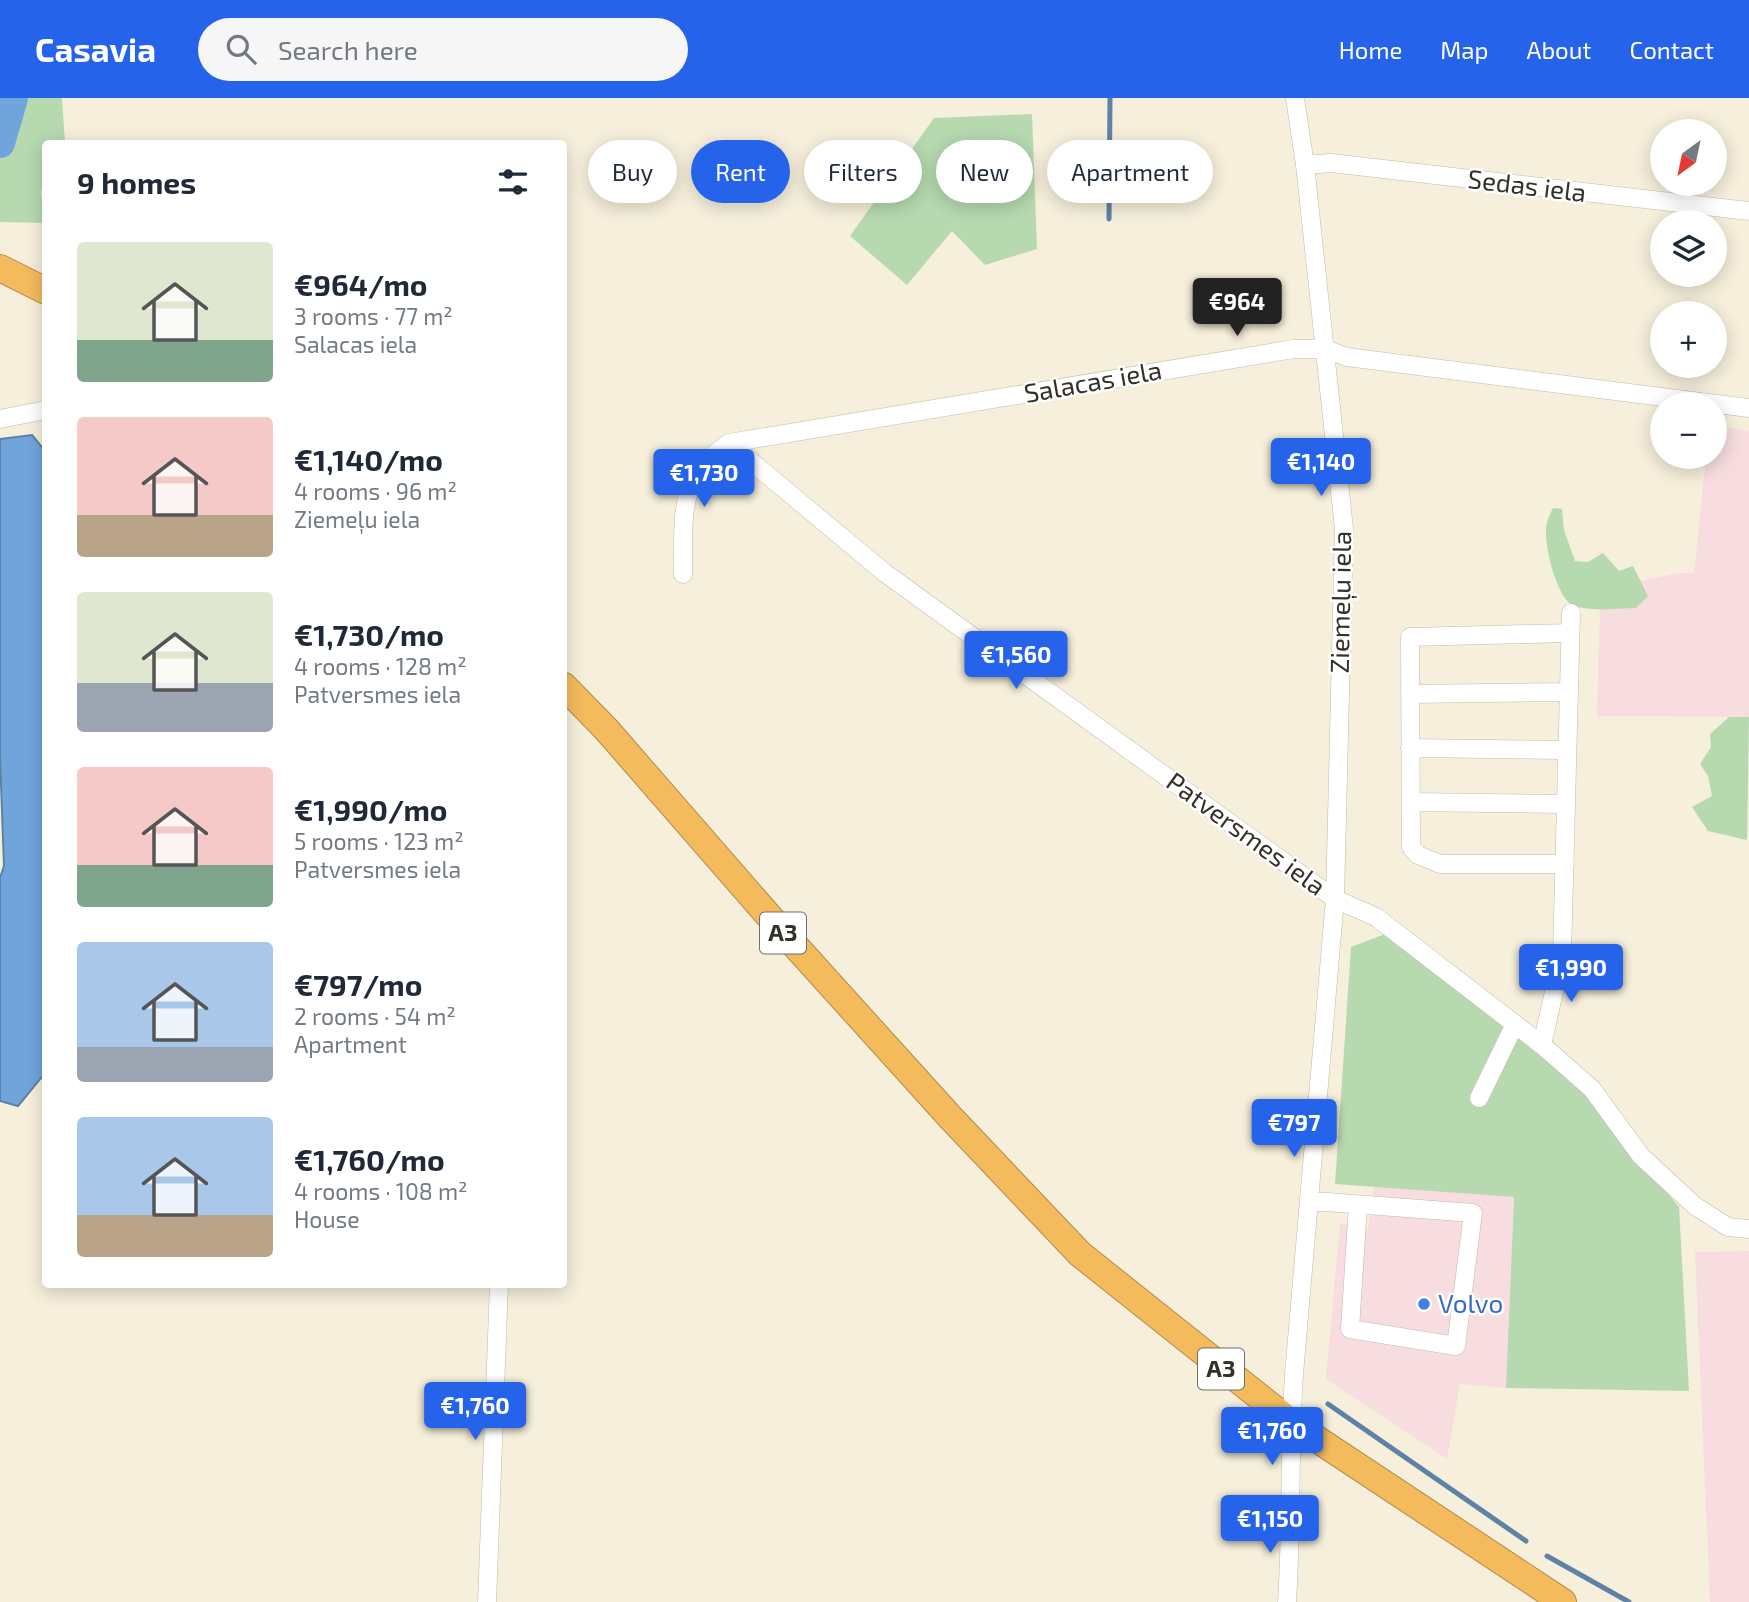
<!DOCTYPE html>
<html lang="en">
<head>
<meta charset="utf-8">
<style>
  body { margin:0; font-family:"Exo 2",sans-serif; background:#f6f6f7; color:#1f2937; height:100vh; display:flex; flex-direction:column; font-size:26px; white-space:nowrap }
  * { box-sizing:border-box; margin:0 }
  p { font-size:23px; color:#747a83 }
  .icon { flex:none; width:38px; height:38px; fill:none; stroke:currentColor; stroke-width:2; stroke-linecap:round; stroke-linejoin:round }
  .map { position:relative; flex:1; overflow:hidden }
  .drawer { position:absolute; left:42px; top:42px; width:525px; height:1148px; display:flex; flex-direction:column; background:#fff; border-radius:7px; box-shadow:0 4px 18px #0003 }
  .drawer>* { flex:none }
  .top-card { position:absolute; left:588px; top:42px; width:665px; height:63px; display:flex; gap:14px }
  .needle { width:46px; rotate:213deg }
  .buttons { position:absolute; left:1650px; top:21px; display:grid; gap:14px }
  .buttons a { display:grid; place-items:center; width:77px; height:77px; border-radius:50%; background:#fff; box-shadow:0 4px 18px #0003; font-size:35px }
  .price { position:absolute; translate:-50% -60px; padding:0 16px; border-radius:7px; background:#2563eb; color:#fff; font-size:23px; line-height:46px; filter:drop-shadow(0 2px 4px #0008) }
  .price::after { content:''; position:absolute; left:50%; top:42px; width:21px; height:16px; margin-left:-10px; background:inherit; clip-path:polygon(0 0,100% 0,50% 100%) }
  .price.current { background:#222; color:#fff }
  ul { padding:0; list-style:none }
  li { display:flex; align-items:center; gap:21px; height:175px; padding:0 35px }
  li span { display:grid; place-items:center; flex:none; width:196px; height:140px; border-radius:7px; color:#555 }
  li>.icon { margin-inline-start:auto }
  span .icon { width:84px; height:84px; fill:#fffc; stroke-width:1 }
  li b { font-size:30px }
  h2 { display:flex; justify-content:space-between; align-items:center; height:84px; padding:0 35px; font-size:30px }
  .tag { padding:0 24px; border-radius:32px; background:#fff; box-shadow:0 4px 18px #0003; font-size:24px; line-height:63px }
  .tag.current { background:#2563eb; color:#fff }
  header { display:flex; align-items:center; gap:42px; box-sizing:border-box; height:98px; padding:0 35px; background:#2563eb; color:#fff }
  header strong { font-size:33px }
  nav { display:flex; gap:38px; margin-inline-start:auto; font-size:24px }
  .search { width:490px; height:63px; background:#f6f6f7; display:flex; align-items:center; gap:18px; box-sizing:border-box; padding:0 24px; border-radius:38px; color:#747a83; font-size:26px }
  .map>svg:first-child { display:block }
</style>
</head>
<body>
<header>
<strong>Casavia</strong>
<div class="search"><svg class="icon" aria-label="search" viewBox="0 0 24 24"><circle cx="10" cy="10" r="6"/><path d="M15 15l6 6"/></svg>Search here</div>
<nav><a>Home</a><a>Map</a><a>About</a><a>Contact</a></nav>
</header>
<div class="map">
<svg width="1749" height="1504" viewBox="0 0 1749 1504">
  <rect width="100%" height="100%" fill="#f6efdb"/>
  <path fill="#f8dde0" d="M1715 328 1749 333V619L1597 618 1600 510H1636L1639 483 1678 475H1694L1706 359H1715Z
    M1374 1088 1514 1099 1506 1290 1460 1286 1447 1361 1326 1281 1340 1126 1368 1130Z
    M1749 1153V1504H1710L1695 1154Z"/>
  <path fill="#b6d9b0" d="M0 0H62L65 45 46 46 45 83 41 94 45 125 0 124Z
    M1032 16 1037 151 985 167 952 133 907 187 850 138 934 20Z
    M1553 410 1562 411 1564 432 1575 463 1588 464 1603 455 1619 473 1633 468 1648 498 1636 510C1618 510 1588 515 1571 506 1556 497 1542 441 1547 425 1548 420 1551 414 1553 410Z
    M1729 619H1749L1747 742 1708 733 1692 709 1712 698 1708 678 1700 666 1711 649 1710 636Z
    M1385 836 1582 991 1679 1109 1689 1293 1506 1290 1514 1099 1335 1086 1351 849Z"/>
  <path fill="#70a5dc" stroke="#5e82a6" stroke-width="2" d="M32 337 46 354V974L18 1008 0 1003V780L4 768 0 659V341Z"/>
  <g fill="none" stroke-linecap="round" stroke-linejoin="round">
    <path stroke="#5e82a6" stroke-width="5" d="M1109 121 1110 0
      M1328 1306 1526 1443
      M1547 1458 1629 1504"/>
    <path stroke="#70a5dc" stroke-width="30" d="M0 45 13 0"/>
    <g stroke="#c1baa7" stroke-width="19">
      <path id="minor" d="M1305 67 1331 65 1749 113
        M0 321 46 312
        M729 345 885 475 1335 801 1376 819 1542 947 1592 991 1641 1058 1695 1108 1728 1129 1749 1131
        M683 476C684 418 676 382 729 345L1294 251H1325L1347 259 1749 310
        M1410 596 1569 594
        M1410 650 1567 652
        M1411 704 1566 706
        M1565 766H1440L1418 757 1411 749 1410 539 1570 535
        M1542 947 1562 858 1571 515
        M1479 1000 1515 926
        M1310 1104H1327L1473 1115 1456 1248 1350 1231 1358 1107
        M487 1504 499 1186
        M1287 1504C1292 1428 1289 1352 1294 1276L1335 801 1344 431 1305 67 1295 0"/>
    </g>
    <g stroke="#b18b4b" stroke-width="28">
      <path id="highway" d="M0 170 46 193
        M564 588 606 631 781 832 950 1019 1080 1156 1291 1324 1563 1504"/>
    </g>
    <use href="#minor" stroke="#fff" stroke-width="18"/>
    <use href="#highway" stroke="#f4bb5d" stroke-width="26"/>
  </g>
  <circle fill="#3f7fe0" stroke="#fff" stroke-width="2.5" cx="1424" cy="1206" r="7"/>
  <g text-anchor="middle" stroke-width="5" stroke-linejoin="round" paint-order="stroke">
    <g fill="#fff" stroke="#716f69" stroke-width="2">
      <rect x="760" y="814.5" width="46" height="41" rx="5"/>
      <rect x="1198" y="1250.5" width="46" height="41" rx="5"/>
    </g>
    <g font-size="24" font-weight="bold" fill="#343129">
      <text x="783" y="843">A3</text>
      <text x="1221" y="1279">A3</text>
    </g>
    <g font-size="26" fill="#343129" stroke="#fff">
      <text transform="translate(1527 88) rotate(7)" y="9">Sedas iela</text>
      <text transform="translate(1093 284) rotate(-10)" y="9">Salacas iela</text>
      <text transform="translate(1341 504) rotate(-89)" y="9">Ziemeļu iela</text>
      <text transform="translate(1246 736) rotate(36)" y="9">Patversmes iela</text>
    </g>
    <g font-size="26" fill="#366cbe" stroke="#fff" text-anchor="start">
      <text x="1438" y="1215">Volvo</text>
    </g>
  </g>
</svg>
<div class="buttons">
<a><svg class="needle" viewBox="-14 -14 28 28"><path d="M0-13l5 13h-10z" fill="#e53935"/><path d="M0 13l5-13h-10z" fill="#747a83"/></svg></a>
<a><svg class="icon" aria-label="layers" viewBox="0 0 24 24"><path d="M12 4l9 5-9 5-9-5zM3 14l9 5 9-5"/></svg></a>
<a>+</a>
<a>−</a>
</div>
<b class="price current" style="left:1237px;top:240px">€964</b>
<b class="price" style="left:1321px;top:400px">€1,140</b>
<b class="price" style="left:704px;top:411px">€1,730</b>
<b class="price" style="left:1016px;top:593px">€1,560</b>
<b class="price" style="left:1571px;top:906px">€1,990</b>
<b class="price" style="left:1294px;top:1061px">€797</b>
<b class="price" style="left:475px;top:1344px">€1,760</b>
<b class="price" style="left:1272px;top:1369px">€1,760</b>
<b class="price" style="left:1270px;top:1457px">€1,150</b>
<div class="top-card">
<a class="tag">Buy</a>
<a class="tag current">Rent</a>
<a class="tag">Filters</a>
<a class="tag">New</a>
<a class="tag">Apartment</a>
</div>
<section class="drawer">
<h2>9 homes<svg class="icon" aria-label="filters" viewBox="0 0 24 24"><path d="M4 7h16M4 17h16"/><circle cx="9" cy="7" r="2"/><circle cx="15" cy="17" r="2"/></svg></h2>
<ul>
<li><span style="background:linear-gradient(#dfe7d0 70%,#7fa58c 0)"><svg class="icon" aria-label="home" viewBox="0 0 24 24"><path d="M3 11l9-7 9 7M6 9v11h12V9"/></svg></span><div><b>€964/mo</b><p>3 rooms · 77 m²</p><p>Salacas iela</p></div></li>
<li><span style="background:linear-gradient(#f6c9c9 70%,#b9a48a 0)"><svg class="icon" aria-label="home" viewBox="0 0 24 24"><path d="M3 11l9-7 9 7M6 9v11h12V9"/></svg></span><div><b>€1,140/mo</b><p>4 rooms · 96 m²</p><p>Ziemeļu iela</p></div></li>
<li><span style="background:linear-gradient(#dfe7d0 65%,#9aa5b1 0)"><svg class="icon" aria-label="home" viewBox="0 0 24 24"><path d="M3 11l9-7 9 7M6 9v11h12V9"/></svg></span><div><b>€1,730/mo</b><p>4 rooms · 128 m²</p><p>Patversmes iela</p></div></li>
<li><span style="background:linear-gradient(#f6c9c9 70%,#7fa58c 0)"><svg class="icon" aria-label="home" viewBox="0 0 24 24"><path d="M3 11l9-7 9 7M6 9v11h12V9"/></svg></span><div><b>€1,990/mo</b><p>5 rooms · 123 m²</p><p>Patversmes iela</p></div></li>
<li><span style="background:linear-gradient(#a9c7e8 75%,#9aa5b1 0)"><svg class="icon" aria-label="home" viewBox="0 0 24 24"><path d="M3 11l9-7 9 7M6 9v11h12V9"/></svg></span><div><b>€797/mo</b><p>2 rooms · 54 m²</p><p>Apartment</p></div></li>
<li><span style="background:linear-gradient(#a9c7e8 70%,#b9a48a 0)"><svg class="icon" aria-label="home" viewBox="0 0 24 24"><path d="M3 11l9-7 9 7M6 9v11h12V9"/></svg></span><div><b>€1,760/mo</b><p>4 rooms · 108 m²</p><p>House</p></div></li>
</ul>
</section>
</div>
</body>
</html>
